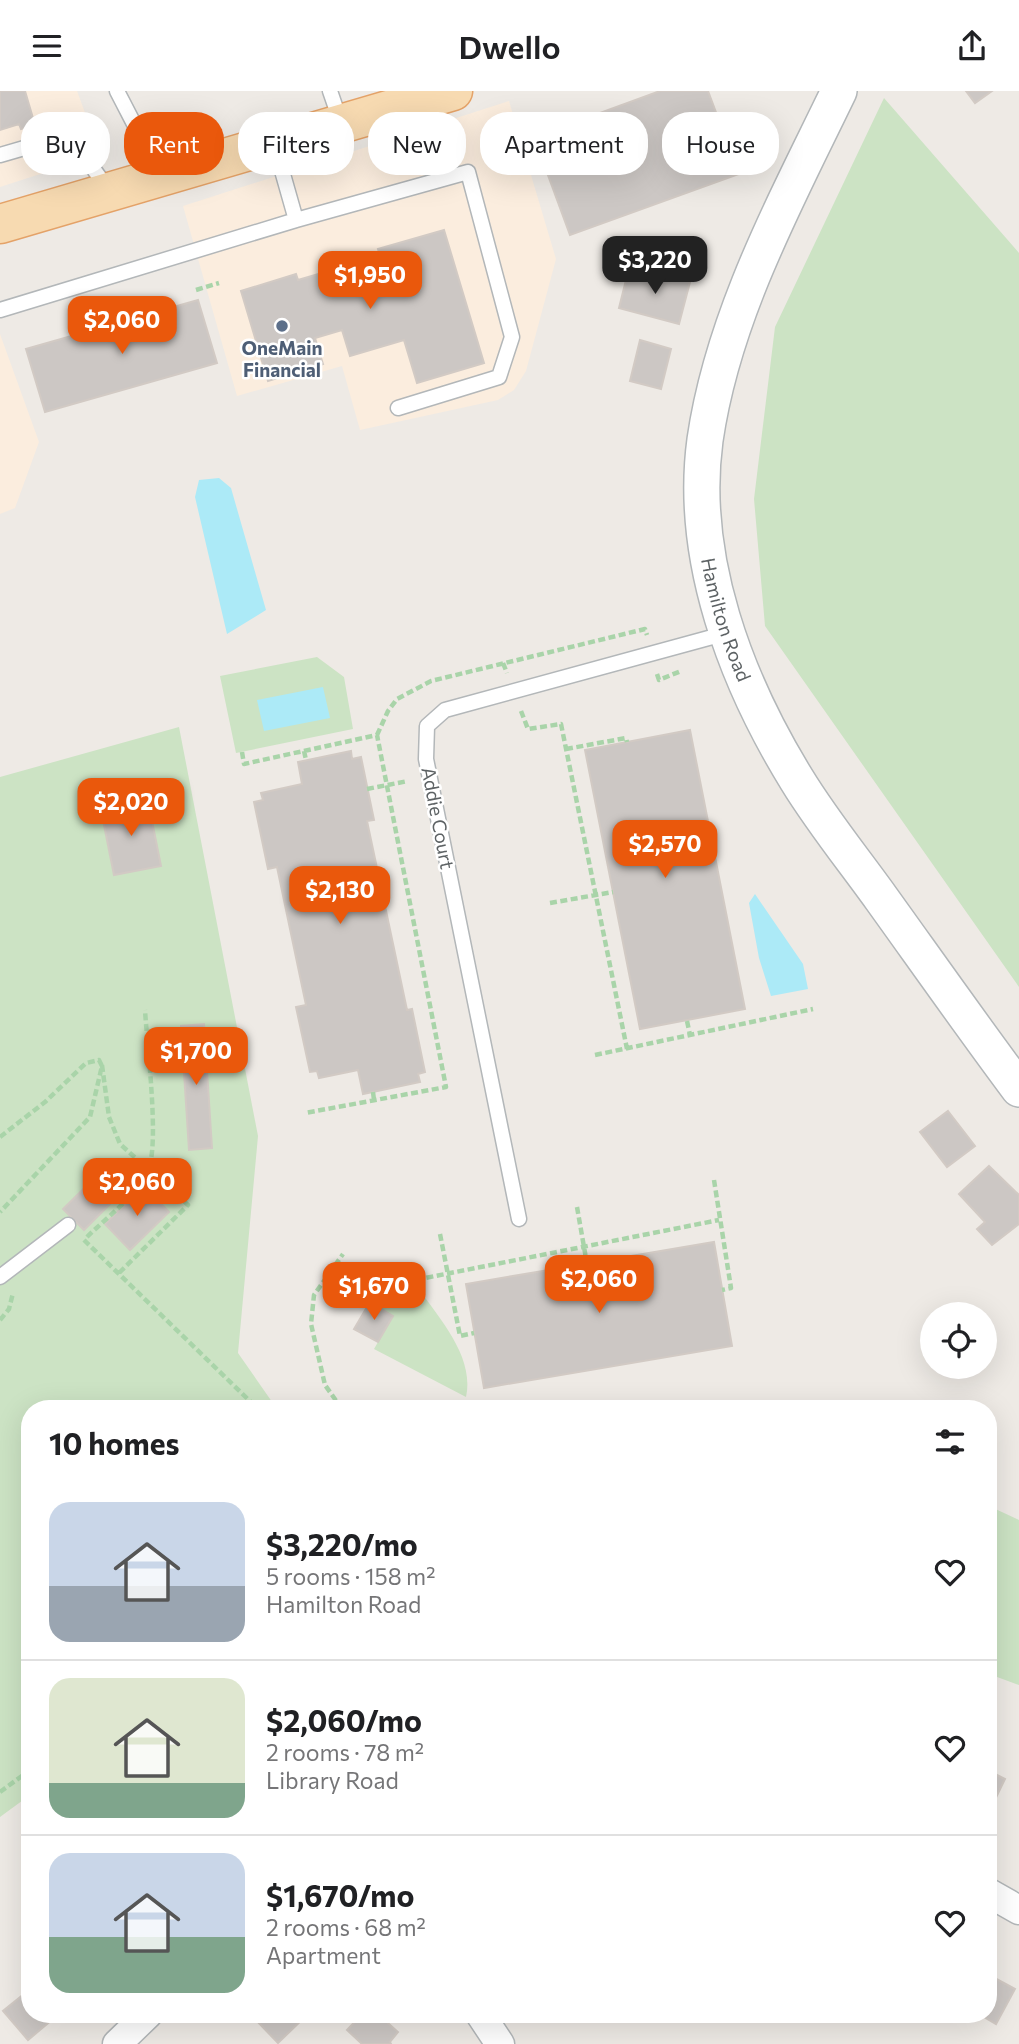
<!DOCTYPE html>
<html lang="en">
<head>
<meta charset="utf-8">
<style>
  body { margin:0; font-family:Commissioner,sans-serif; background:#f2f2f2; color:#202124; height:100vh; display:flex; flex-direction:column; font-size:26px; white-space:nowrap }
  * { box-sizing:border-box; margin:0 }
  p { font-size:23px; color:#757577 }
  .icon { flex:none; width:38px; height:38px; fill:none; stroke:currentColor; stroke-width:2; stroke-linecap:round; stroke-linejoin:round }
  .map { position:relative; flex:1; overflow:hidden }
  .drawer { position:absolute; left:21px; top:1309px; width:976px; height:623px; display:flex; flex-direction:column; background:#fff; border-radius:28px; box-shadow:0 7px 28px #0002 }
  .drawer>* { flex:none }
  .top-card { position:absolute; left:21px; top:21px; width:978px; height:63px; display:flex; gap:14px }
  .fabs { position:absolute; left:920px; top:1211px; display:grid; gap:14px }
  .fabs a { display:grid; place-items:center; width:77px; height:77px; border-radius:50%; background:#fff; box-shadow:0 7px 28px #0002; font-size:35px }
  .price { position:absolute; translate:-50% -60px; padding:0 16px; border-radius:14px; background:#ea580c; color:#fff; font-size:23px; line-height:46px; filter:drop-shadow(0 2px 4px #0008) }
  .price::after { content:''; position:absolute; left:50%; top:42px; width:21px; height:16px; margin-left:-10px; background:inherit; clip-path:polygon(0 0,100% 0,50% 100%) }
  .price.active { background:#222; color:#fff }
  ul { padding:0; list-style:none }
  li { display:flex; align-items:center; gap:21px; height:175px; padding:0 28px }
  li+li { border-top:2px solid #e0e0e0 }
  li span { display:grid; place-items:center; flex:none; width:196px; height:140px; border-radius:21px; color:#555 }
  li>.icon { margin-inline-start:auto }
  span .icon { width:84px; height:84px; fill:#fffc; stroke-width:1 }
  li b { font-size:30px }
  h2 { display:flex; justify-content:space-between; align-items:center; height:84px; padding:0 28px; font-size:30px }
  .chip { padding:0 24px; border-radius:28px; background:#fff; box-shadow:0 7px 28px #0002; font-size:24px; line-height:63px }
  .chip.active { background:#ea580c; color:#fff }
  header { display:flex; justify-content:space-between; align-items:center; height:91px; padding:0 28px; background:#fff; font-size:32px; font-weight:600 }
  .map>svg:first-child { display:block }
</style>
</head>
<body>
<header><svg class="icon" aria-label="menu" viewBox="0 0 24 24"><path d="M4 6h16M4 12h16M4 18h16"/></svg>Dwello<svg class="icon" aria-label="share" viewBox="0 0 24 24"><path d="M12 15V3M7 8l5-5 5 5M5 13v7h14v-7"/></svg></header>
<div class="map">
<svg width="1019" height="1953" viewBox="0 0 1019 1953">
  <rect width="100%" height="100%" fill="#eeeae5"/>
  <path fill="#fbedde" d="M0 0H77L97 54 65 75 0 96Z
    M509 10 556 168 526 280 514 299 498 309 360 339 342 275 237 305 183 115Z
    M0 243 39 351 15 417 0 423Z"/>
  <path fill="#cce3c4" d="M884 7 1019 162V896L765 535 754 408 775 236Z
    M317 566 344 586 353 638 236 662 220 585Z
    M179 636 258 1045 238 1262 277 1318H30V1704L0 1726V686Z
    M416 1194C438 1226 475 1265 466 1306L374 1258 393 1225 370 1211 373 1202Z
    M989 1415 1019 1429V1594L989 1583Z"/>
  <path fill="#aceaf7" d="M219 387 231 397 266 519 227 543 195 406 199 389Z
    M323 596 330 627 264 640 257 609Z
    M755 803 803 873 808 898 771 905 759 867 749 812Z"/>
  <path fill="#ccc7c4" stroke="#d2cac4" stroke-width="2" d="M0 0H25L35 34 21 38 19 33 0 39Z
    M660 0H708L739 83 570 144 534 46Z
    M966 0H992L975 12Z
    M444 139 484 272 417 292 404 249 350 265 342 239 315 247 323 273 268 290 241 200 296 183 298 189 380 165 378 158Z
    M655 182 690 191 679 233 619 217 627 185Z
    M198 209 217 272 45 321 26 258Z
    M640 249 671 258 661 298 630 290Z
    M690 639 745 918 640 938 585 659Z
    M351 660 352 668 361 666 374 729 367 730 407 919 412 918 425 981 418 983 420 991 363 1003 358 979 319 987 317 980 310 981 296 916 306 914 277 776 268 778 254 711 263 709 261 702 302 693 298 671Z
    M148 710 161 775 114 784 101 719Z
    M204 933 212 1057 189 1059 181 935Z
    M948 1020 975 1055 947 1076 920 1041Z
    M110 1072 130 1093 84 1139 63 1118Z
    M989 1075 1019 1104V1133L992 1154 977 1138 985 1131 959 1103Z
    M144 1095 169 1121 130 1159 105 1133Z
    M714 1151 732 1255 484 1297 466 1193Z
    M370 1211 393 1225 378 1251 354 1238Z
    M989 1680 1005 1688 989 1721Z
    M989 1884 1015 1898 996 1933 979 1923H989Z
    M30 1898V1923H59L28 1949 3 1920Z
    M257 1923H308L278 1952 253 1926Z
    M362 1923H378L398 1941 390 1951 391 1953H362L347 1939Z"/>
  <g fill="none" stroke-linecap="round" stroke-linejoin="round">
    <g stroke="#b3b7b9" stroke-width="17">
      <path id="service" d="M117 0 161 85
        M330 0 341 32
        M275 55 296 129 468 81 512 246 499 286 398 317
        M0 64 69 44 108 98
        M0 219 296 129
        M519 1128 426 668 427 635 445 619 727 542
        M0 1186 68 1134"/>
    </g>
    <g stroke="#b3b7b9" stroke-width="31">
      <path id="minor" d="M989 1802 1019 1819
        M480 1923 500 1953
        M117 1953 148 1923"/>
    </g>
    <g stroke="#b3b7b9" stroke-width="38">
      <g id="tertiary">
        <path id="s1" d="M839 0C785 112 723 225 705 349 689 467 736 590 797 689 822 730 853 768 881 807 927 871 972 935 1019 998"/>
      </g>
    </g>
    <g stroke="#e4a268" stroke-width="41">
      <path id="primary" d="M0 133 453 0"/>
    </g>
    <path stroke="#a9d4a9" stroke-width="4.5" stroke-dasharray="7 3.5" stroke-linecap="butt" d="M196 199 219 192
      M503 572 507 582
      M657 583 659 589 681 580
      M521 620 528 638 561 633 627 958
      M377 644 388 620 397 608 431 590 645 538 647 544
      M566 658 626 647 627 651
      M304 660 306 669
      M242 661 244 673 377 644 446 996 305 1022
      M367 698 408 690
      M550 812 613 801
      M687 930 690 944
      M595 964 813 918
      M102 974 109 1026 120 1053 188 1114 118 1183
      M373 1001 374 1009
      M0 1046 45 1011 86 972 99 969 102 975 90 1026 0 1121
      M714 1089 731 1197 722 1199
      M577 1116 587 1173
      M440 1143 460 1245 474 1242
      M87 1146C107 1126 139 1103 149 1077 159 1047 147 954 145 919
      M84 1149 258 1318
      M344 1203 719 1129
      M0 1229 9 1218 13 1202
      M342 1318 325 1294 311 1233 314 1204 343 1163
      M0 1701 30 1679"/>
    <use href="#service" stroke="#fff" stroke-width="14"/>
    <use href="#minor" stroke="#fff" stroke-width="28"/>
    <use href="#tertiary" stroke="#fff" stroke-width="35"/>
    <use href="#primary" stroke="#f7dab1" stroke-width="38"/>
  </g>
  <circle fill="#5c6f8a" stroke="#fff" stroke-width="2.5" cx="282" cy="235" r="7"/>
  <g text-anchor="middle" stroke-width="5" stroke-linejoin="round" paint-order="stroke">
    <g font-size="19" font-weight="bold" fill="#4e5e75" stroke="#fff">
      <text x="282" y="264">OneMain<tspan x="282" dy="22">Financial</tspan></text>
    </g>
    <g font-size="19" fill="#5d6264" stroke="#fff">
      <text dy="7" stroke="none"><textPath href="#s1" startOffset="558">Hamilton Road</textPath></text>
      <text transform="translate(438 727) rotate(79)" y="7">Addie Court</text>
    </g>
  </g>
</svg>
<div class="fabs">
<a><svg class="icon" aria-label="locate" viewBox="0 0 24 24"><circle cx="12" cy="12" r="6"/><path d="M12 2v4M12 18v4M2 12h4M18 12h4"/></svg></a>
</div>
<b class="price active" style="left:655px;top:205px">$3,220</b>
<b class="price" style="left:370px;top:220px">$1,950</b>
<b class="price" style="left:122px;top:265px">$2,060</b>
<b class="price" style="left:131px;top:747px">$2,020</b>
<b class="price" style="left:665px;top:789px">$2,570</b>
<b class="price" style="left:340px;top:835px">$2,130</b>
<b class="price" style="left:196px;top:996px">$1,700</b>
<b class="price" style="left:137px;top:1127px">$2,060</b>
<b class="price" style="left:599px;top:1224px">$2,060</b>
<b class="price" style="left:374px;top:1231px">$1,670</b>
<div class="top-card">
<a class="chip">Buy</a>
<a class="chip active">Rent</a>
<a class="chip">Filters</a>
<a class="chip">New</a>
<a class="chip">Apartment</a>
<a class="chip">House</a>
</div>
<section class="drawer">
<h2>10 homes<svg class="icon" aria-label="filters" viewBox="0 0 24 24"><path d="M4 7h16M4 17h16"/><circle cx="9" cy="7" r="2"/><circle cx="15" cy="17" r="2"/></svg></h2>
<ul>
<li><span style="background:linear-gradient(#c9d6e8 60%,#9aa5b1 0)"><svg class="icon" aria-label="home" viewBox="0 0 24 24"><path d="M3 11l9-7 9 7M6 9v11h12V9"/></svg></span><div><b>$3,220/mo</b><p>5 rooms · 158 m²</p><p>Hamilton Road</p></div><svg class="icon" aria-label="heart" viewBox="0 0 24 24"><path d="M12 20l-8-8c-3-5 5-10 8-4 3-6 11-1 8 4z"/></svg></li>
<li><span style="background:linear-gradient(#dfe7d0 75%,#7fa58c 0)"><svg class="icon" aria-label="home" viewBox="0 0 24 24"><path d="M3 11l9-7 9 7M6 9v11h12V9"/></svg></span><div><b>$2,060/mo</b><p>2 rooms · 78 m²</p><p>Library Road</p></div><svg class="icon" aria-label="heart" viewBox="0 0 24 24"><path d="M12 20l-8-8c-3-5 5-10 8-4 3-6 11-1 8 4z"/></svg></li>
<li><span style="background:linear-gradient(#c9d6e8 60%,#7fa58c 0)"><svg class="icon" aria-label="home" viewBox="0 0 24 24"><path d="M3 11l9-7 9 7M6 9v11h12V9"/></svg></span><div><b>$1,670/mo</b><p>2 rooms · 68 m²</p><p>Apartment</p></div><svg class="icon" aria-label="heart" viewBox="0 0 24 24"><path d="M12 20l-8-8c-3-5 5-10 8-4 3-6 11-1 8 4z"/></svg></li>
</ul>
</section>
</div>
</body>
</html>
